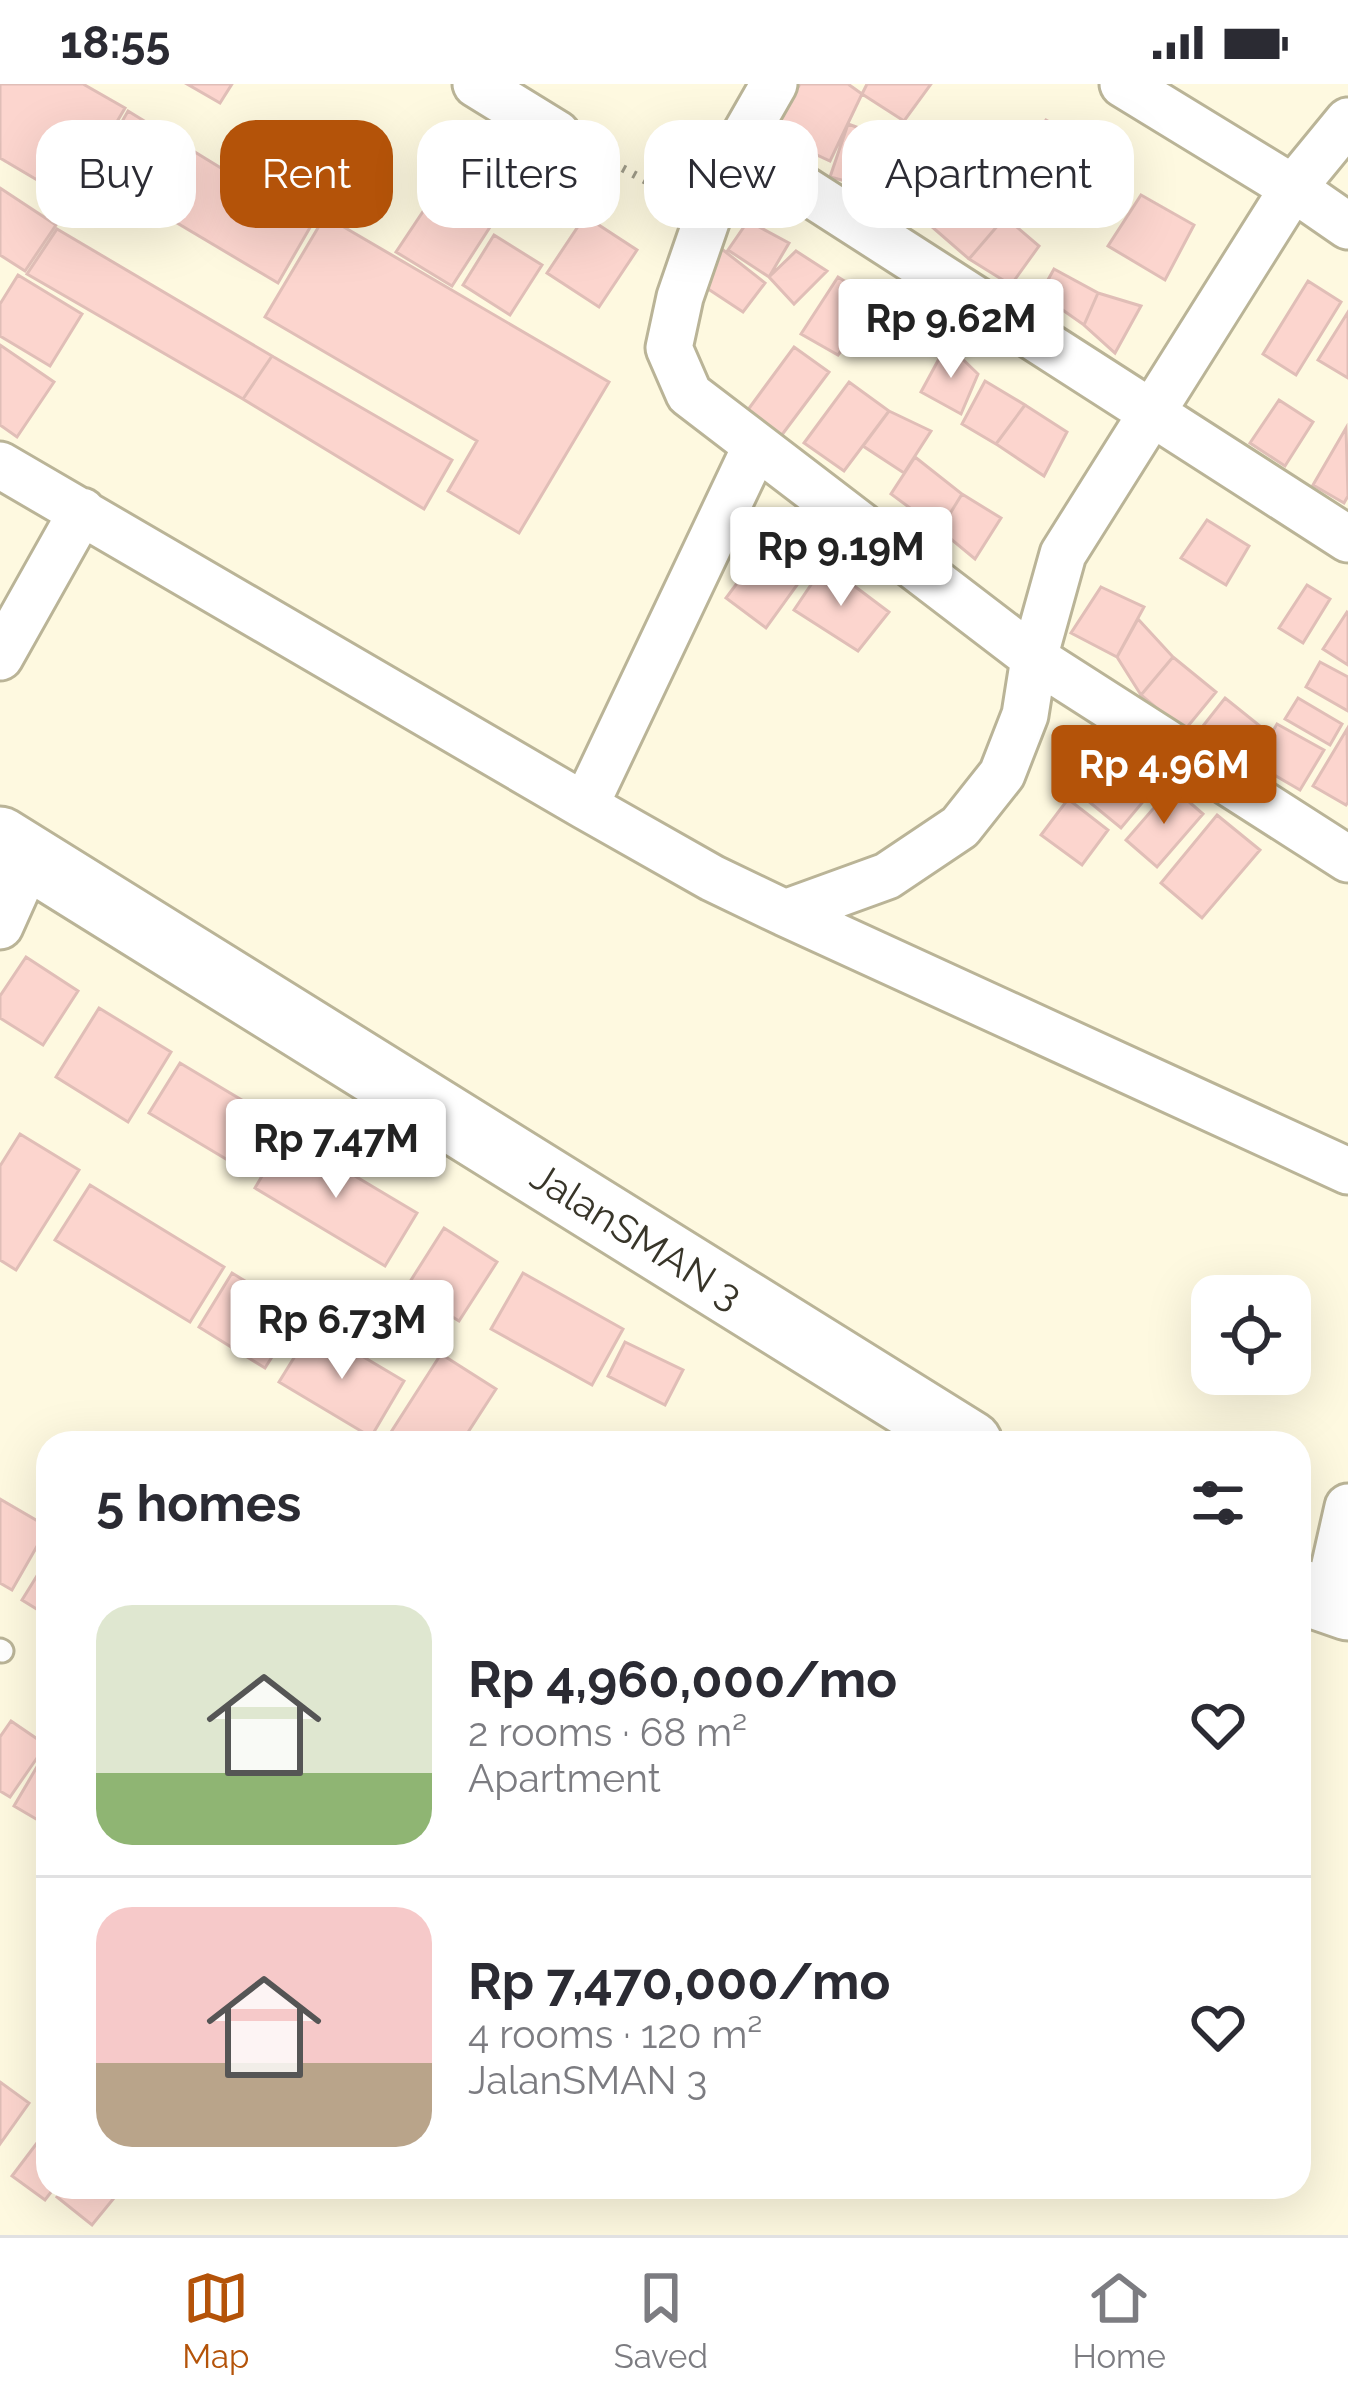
<!DOCTYPE html>
<html lang="en">
<head>
<meta charset="utf-8">
<style>
  body { margin:0; font-family:Raleway,sans-serif; background:#f7f7f7; color:#2b2b33; height:100vh; display:flex; flex-direction:column; font-size:45px; white-space:nowrap }
  * { box-sizing:border-box; margin:0 }
  p { font-size:39px; color:#7c7c81 }
  .icon { flex:none; width:66px; height:66px; fill:none; stroke:currentColor; stroke-width:2; stroke-linecap:round; stroke-linejoin:round }
  .map { position:relative; flex:1; overflow:hidden }
  .side { position:absolute; left:36px; top:1347px; width:1275px; height:768px; display:flex; flex-direction:column; background:#fff; border-radius:36px; box-shadow:0 12px 48px #0002 }
  .side>* { flex:none }
  .top-card { position:absolute; left:36px; top:36px; width:1278px; height:108px; display:flex; gap:24px }
  .fabs { position:absolute; left:1191px; top:1191px; display:grid; gap:24px }
  .fabs a { display:grid; place-items:center; width:120px; height:120px; border-radius:24px; background:#fff; box-shadow:0 12px 48px #0002; font-size:60px }
  .price { position:absolute; translate:-50% -102px; padding:0 27px; border-radius:12px; background:#fff; color:#222; font-size:39px; line-height:78px; filter:drop-shadow(0 3px 6px #0008) }
  .price::after { content:''; position:absolute; left:50%; top:72px; width:36px; height:27px; margin-left:-18px; background:inherit; clip-path:polygon(0 0,100% 0,50% 100%) }
  .price.current { background:#b45309; color:#fff }
  ul { padding:0; list-style:none }
  li { display:flex; align-items:center; gap:36px; height:300px; padding:0 60px }
  li+li { border-top:3px solid #e1e1e2 }
  li span { display:grid; place-items:center; flex:none; width:336px; height:240px; border-radius:36px; color:#555 }
  li>.icon { margin-inline-start:auto }
  span .icon { width:144px; height:144px; fill:#fffc; stroke-width:1 }
  li b { font-size:51px }
  h2 { display:flex; justify-content:space-between; align-items:center; height:144px; padding:0 60px; font-size:51px }
  .chip { padding:0 42px; border-radius:36px; background:#fff; box-shadow:0 12px 48px #0002; font-size:42px; line-height:108px }
  .chip.current { background:#b45309; color:#fff }
  .status { display:flex; justify-content:space-between; align-items:center; height:84px; padding:0 60px; background:#fff; direction:ltr }
  .status svg { height:33px; fill:currentColor }
  .menu { display:flex; justify-content:space-around; align-items:center; height:168px; border-top:3px solid #e1e1e2; background:#fff; font-size:33px; color:#7c7c81 }
  .menu a { display:grid; justify-items:center; gap:6px }
  .menu .current { color:#b45309 }
  .map>svg:first-child { display:block }
</style>
</head>
<body>
<div class="status"><b>18:55</b><svg viewBox="0 0 49 12"><path d="M0 12V9h3v3zM5 12V6h3v6zM10 12V3h3v9zM15 12V0h3v12zM26 1h20v11H26zM47 4h2v5h-2z"/></svg></div>
<div class="map">
<svg width="1348" height="2151" viewBox="0 0 1348 2151">
  <rect width="100%" height="100%" fill="#fef9e0"/>
  <path fill="#fcd5ce" stroke="#e0beb7" stroke-width="3" d="M0 0H83L125 24 71 116 0 74Z
    M187 0H232L220 19Z
    M800 0H848L862 10 830 77 770 49Z
    M867 0H931L904 37 862 10Z
    M128 27 312 140 278 199 93 89Z
    M1046 36 1097 65 1058 129 1006 98Z
    M848 40 890 55 868 103 830 93Z
    M468 60 521 95 452 202 396 168Z
    M926 62 959 86 918 135 890 116Z
    M1097 65 1132 85 1100 133 1065 117Z
    M0 104 56 141 25 187 0 171Z
    M959 105 1005 133 969 175 931 142Z
    M1141 111 1194 141 1165 196 1108 162Z
    M325 132 609 298 519 449 448 407 477 357 265 233Z
    M585 132 637 166 599 223 547 189Z
    M1005 133 1039 162 1011 201 969 175Z
    M748 137 789 159 769 193 728 166Z
    M57 145 272 272 243 315 27 190Z
    M494 151 542 181 510 231 463 201Z
    M718 162 765 199 743 228 687 191Z
    M796 167 827 187 794 220 769 193Z
    M1054 185 1098 209 1084 241 1040 210Z
    M18 191 82 230 50 282 0 252V220Z
    M838 193 879 219 838 271 801 250Z
    M1308 197 1341 218 1296 291 1263 270Z
    M1098 209 1141 222 1115 269 1084 241Z
    M1348 228V294L1318 276Z
    M947 260 978 290 961 330 921 308Z
    M0 261 54 298 17 353 0 341Z
    M794 263 829 288 772 364 739 338Z
    M272 272 452 376 424 425 243 315Z
    M985 297 1025 321 996 360 962 340Z
    M849 298 889 327 844 387 804 359Z
    M1279 316 1313 338 1285 382 1250 359Z
    M1025 321 1067 348 1044 392 996 360Z
    M889 327 931 347 904 389 863 362Z
    M1346 344 1348 412 1344 419 1313 401Z
    M915 373 962 410 940 446 891 410Z
    M962 410 1001 434 975 475 940 446Z
    M1207 436 1249 462 1226 501 1181 474Z
    M767 459 810 483 766 544 726 514Z
    M825 480 889 528 858 567 794 526Z
    M1307 501 1330 515 1303 559 1279 544Z
    M1101 503 1144 523 1117 573 1071 549Z
    M1347 528 1348 529V581L1323 565Z
    M1138 535 1173 573 1141 611 1117 573Z
    M1173 573 1216 608 1184 647 1141 611Z
    M1320 578 1348 593V627L1306 603Z
    M1225 614 1270 650 1239 687 1195 652Z
    M1298 614 1342 640 1330 661 1285 635Z
    M1277 640 1324 666 1300 706 1254 679Z
    M1347 645 1348 718 1346 721 1313 702Z
    M1119 669 1157 701 1121 744 1082 712Z
    M1172 703 1203 730 1157 783 1126 756Z
    M1068 715 1108 746 1082 781 1041 751Z
    M1217 731 1260 766 1202 834 1161 799Z
    M26 873 78 907 43 961 0 934V912Z
    M99 924 171 968 128 1038 56 993Z
    M180 979 267 1031 236 1081 149 1029Z
    M20 1050 79 1086 16 1186 0 1176V1082Z
    M286 1051 417 1129 385 1182 255 1104Z
    M90 1101 224 1183 190 1238 55 1156Z
    M444 1144 497 1178 459 1237 406 1204Z
    M232 1189 299 1230 265 1284 199 1243Z
    M523 1189 623 1245 592 1301 491 1245Z
    M313 1243 404 1297 371 1353 279 1298Z
    M625 1258 683 1286 665 1321 608 1292Z
    M441 1270 496 1305 461 1359H384Z
    M0 1415 48 1443 12 1506 0 1499Z
    M48 1474V1532L22 1516Z
    M11 1637 46 1661 10 1713 0 1707V1653Z
    M45 1669 48 1670V1742L14 1722Z
    M0 1998 29 2019 0 2060Z
    M46 2047 48 2103H55L45 2116 12 2092Z
    M66 2103H123L92 2141 57 2113Z"/>
  <g fill="none" stroke-linecap="round" stroke-linejoin="round">
    <g stroke="#bab497" stroke-width="27">
      <path id="lane" d="M0 1566 2 1567"/>
    </g>
    <g stroke="#bab497" stroke-width="51">
      <path id="street" d="M476 0 557 50
        M774 0 738 63 708 132 680 213 669 264 689 310 1034 574 1348 775
        M1123 0 1293 104 1348 142
        M738 63 1348 455
        M0 381 585 722 712 794 785 829 887 792 960 743 1002 690 1025 631 1034 574 1063 470 1293 104 1348 37
        M0 573 82 427
        M585 722 755 364
        M785 829 1348 1087
        M0 842 30 775
        M1327 1516 1348 1423"/>
    </g>
    <g stroke="#bab497" stroke-width="69">
      <g id="secondary">
        <path id="s1" d="M0 755 970 1359"/>
        <path d="M1299 1507 1348 1524"/>
      </g>
    </g>
    <path stroke="#a09c89" stroke-width="8" stroke-dasharray="3 9" stroke-linecap="butt" d="M591 67 672 111"/>
    <use href="#lane" stroke="#fff" stroke-width="21"/>
    <use href="#street" stroke="#fff" stroke-width="45"/>
    <use href="#secondary" stroke="#fff" stroke-width="63"/>
  </g>
  <g text-anchor="middle" stroke-width="9" stroke-linejoin="round" paint-order="stroke">
    <g font-size="39" fill="#383529" stroke="#fef9e0">
      <text dy="14" stroke="none"><textPath href="#s1" startOffset="750">JalanSMAN 3</textPath></text>
    </g>
  </g>
</svg>
<div class="fabs">
<a><svg class="icon" aria-label="locate" viewBox="0 0 24 24"><circle cx="12" cy="12" r="6"/><path d="M12 2v4M12 18v4M2 12h4M18 12h4"/></svg></a>
</div>
<b class="price" style="left:951px;top:297px">Rp 9.62M</b>
<b class="price" style="left:841px;top:525px">Rp 9.19M</b>
<b class="price current" style="left:1164px;top:743px">Rp 4.96M</b>
<b class="price" style="left:336px;top:1117px">Rp 7.47M</b>
<b class="price" style="left:342px;top:1298px">Rp 6.73M</b>
<div class="top-card">
<a class="chip">Buy</a>
<a class="chip current">Rent</a>
<a class="chip">Filters</a>
<a class="chip">New</a>
<a class="chip">Apartment</a>
</div>
<section class="side">
<h2>5 homes<svg class="icon" aria-label="filters" viewBox="0 0 24 24"><path d="M4 7h16M4 17h16"/><circle cx="9" cy="7" r="2"/><circle cx="15" cy="17" r="2"/></svg></h2>
<ul>
<li><span style="background:linear-gradient(#dfe7d0 70%,#8fb573 0)"><svg class="icon" aria-label="home" viewBox="0 0 24 24"><path d="M3 11l9-7 9 7M6 9v11h12V9"/></svg></span><div><b>Rp 4,960,000/mo</b><p>2 rooms · 68 m²</p><p>Apartment</p></div><svg class="icon" aria-label="heart" viewBox="0 0 24 24"><path d="M12 20l-8-8c-3-5 5-10 8-4 3-6 11-1 8 4z"/></svg></li>
<li><span style="background:linear-gradient(#f6c9c9 65%,#b9a48a 0)"><svg class="icon" aria-label="home" viewBox="0 0 24 24"><path d="M3 11l9-7 9 7M6 9v11h12V9"/></svg></span><div><b>Rp 7,470,000/mo</b><p>4 rooms · 120 m²</p><p>JalanSMAN 3</p></div><svg class="icon" aria-label="heart" viewBox="0 0 24 24"><path d="M12 20l-8-8c-3-5 5-10 8-4 3-6 11-1 8 4z"/></svg></li>
</ul>
</section>
</div>
<nav class="menu">
<a class="current"><svg class="icon" aria-label="map" viewBox="0 0 24 24"><path d="M3 6l6-2 6 2 6-2v14l-6 2-6-2-6 2zM9 4v14M15 6v14"/></svg>Map</a>
<a><svg class="icon" aria-label="saved" viewBox="0 0 24 24"><path d="M7 4h10v16l-5-4-5 4z"/></svg>Saved</a>
<a><svg class="icon" aria-label="home" viewBox="0 0 24 24"><path d="M3 11l9-7 9 7M6 9v11h12V9"/></svg>Home</a>
</nav>
</body>
</html>
